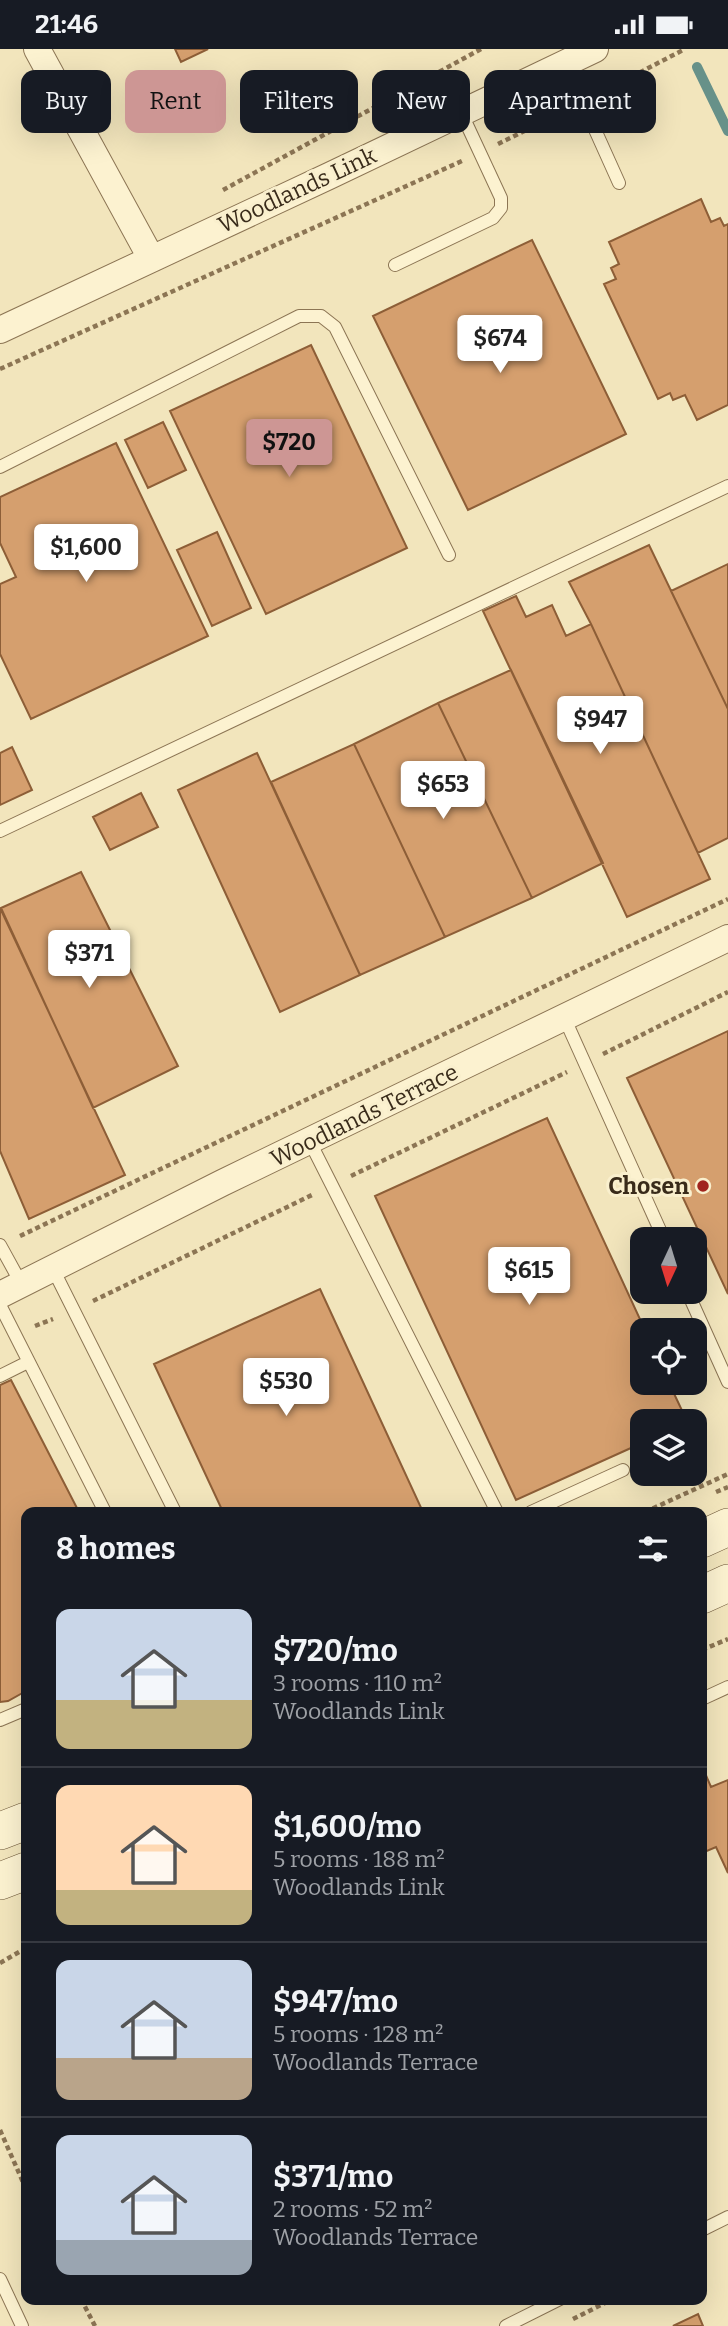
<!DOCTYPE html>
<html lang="en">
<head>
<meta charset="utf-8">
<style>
  body { margin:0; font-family:Bitter,serif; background:#242831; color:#f1f3f6; height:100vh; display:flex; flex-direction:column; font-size:26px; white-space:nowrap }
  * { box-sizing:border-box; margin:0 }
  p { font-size:23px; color:#9ea1a6 }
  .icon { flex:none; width:38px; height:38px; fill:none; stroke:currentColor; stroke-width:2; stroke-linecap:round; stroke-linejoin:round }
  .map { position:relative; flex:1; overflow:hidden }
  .drawer { position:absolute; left:21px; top:1458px; width:686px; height:798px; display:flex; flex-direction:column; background:#171b24; border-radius:14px; box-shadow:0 7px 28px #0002 }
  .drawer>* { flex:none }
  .banner { position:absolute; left:21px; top:21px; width:686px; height:63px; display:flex; gap:14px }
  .needle { width:46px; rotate:184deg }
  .controls { position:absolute; left:630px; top:1178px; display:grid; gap:14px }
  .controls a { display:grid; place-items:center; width:77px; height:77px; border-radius:14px; background:#171b24; box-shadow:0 7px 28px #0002; font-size:35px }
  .price { position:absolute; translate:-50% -60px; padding:0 16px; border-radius:7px; background:#fff; color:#222; font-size:23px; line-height:46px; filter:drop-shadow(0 2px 4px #0008) }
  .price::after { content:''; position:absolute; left:50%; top:42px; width:21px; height:16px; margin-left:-10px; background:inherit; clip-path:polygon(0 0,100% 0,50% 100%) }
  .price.current { background:#cd9694; color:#111 }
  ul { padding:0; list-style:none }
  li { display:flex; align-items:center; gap:21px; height:175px; padding:0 35px }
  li+li { border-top:2px solid #363941 }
  li span { display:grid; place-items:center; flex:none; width:196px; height:140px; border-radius:14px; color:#555 }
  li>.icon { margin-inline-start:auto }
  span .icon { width:84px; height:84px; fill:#fffc; stroke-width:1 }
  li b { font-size:30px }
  h2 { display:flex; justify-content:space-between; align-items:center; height:84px; padding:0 35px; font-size:30px }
  .pill { padding:0 24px; border-radius:14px; background:#171b24; box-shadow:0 7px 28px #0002; font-size:24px; line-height:63px }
  .pill.current { background:#cd9694; color:#111 }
  .status { display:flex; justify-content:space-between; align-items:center; height:49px; padding:0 35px; background:#171b24; direction:ltr }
  .status svg { height:19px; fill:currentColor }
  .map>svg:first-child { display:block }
</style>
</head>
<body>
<div class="status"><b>21:46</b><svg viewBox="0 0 49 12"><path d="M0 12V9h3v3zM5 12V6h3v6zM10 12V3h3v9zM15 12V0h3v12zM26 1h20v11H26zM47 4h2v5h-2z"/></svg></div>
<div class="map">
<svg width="728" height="2277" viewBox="0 0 728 2277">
  <rect width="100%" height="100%" fill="#f2e5bc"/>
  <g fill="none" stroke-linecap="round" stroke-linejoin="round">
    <path stroke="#679189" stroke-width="10" d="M697 18 728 82"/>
  </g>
  <path fill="#d59f6e" stroke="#8d5e37" stroke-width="2" d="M175 0H208L181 13Z
    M701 150 711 173 720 169 724 177 728 175V356L697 371 685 346 673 351 670 344 658 350 604 235 616 230 611 219 619 215 609 193Z
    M532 191 626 385 468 461 373 267Z
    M311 296 407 499 266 565 170 362Z
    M163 373 186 421 148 439 125 391Z
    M116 394 208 587 31 670 0 605V535L16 528 0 494V448Z
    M217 483 251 559 212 577 177 501Z
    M649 496 728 660V789L698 804 591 575 569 533Z
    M728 515V660L671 542Z
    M516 547 526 568 552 556 566 587 591 575 710 830 627 868 483 562Z
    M511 621 603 814 532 849 438 654Z
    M438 654 532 849 445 888 354 695Z
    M354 695 445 888 360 926 271 733Z
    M12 698 32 741 0 756V704Z
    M257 704 360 926 280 963 178 741Z
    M141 744 158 778 110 801 93 768Z
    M81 823 178 1017 93 1059 1 859Z
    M0 859 125 1126 29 1170 0 1102Z
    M728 982V1245L627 1029Z
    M547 1069 645 1281H642V1334H669L687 1372H642V1394L516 1451 375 1147Z
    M320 1240 423 1463H223L154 1315Z
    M11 1331 79 1463H26V1642L8 1652 0 1653V1336Z
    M702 1717 711 1738 728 1731V1824L716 1798 702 1804Z
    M698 2265 703 2277H673Z"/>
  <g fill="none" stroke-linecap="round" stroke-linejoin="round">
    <g stroke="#8c7554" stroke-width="14">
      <path id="lane" d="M565 14 619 134
        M395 216 493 169 501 159V149L461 63
        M0 418 299 267H321L335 278 449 506
        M0 782 728 437
        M564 968 664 1190
        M310 1093 497 1463
        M0 1196 22 1236
        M53 1220 175 1463
        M687 1242 728 1333
        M0 1256 105 1463
        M0 1327 28 1313
        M531 1463 623 1421
        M702 1650 728 1638
        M0 1671 26 1660
        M702 2181 728 2168
        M0 2230 22 2277
        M506 2277 560 2250"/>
    </g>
    <g stroke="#8c7554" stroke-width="28">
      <path id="street" d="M37 0 151 209
        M0 281 329 127 595 0
        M0 1246 222 1134 728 889"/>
    </g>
    <g stroke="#6d5637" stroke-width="38">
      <path id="secondary" d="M702 1490 728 1478
        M702 1546 728 1534
        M0 1782 26 1772
        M0 1832 26 1822"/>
    </g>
    <path stroke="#8c7554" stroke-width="4.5" stroke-dasharray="5 3.5" stroke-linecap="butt" d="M602 43 685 0
      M498 95 563 63
      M223 141 481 0
      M0 320 462 112
      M603 1005 728 943
      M351 1127 567 1023
      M20 1187 728 850
      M93 1252 312 1146
      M35 1277 53 1270
      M716 1443 728 1438
      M645 1463 728 1425
      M702 1601 728 1590
      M0 1914 26 1899
      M0 2081 26 2140
      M81 2250 95 2277
      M573 2270 613 2250"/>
    <use href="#lane" stroke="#fcf2d0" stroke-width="12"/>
    <use href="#street" stroke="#fcf2d0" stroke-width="26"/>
    <use href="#secondary" stroke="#fcf2d0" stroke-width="37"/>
  </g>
  <circle fill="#a1241d" stroke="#f9efcd" stroke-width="2.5" cx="703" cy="1137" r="7"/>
  <g text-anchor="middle" stroke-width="6" stroke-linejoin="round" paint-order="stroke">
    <g font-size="23" fill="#392b1a" stroke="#f9efcd">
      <text transform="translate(297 141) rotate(-25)" y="8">Woodlands Link</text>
      <text transform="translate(364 1066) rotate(-26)" y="8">Woodlands Terrace</text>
    </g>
    <g font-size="23" font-weight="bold" fill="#392b1a" stroke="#f9efcd" text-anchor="end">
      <text x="689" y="1145">Chosen</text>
    </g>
  </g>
</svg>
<div class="controls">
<a><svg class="needle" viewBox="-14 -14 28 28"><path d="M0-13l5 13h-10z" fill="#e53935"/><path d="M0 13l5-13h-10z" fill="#9ea1a6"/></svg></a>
<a><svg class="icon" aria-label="locate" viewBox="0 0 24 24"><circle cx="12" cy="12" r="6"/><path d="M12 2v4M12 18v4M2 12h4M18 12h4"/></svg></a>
<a><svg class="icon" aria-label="layers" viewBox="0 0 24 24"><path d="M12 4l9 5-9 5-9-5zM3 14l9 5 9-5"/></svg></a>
</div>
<b class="price" style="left:500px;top:326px">$674</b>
<b class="price current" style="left:289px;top:430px">$720</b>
<b class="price" style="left:86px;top:535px">$1,600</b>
<b class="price" style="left:600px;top:707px">$947</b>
<b class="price" style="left:443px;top:772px">$653</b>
<b class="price" style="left:89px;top:941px">$371</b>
<b class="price" style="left:529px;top:1258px">$615</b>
<b class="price" style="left:286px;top:1369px">$530</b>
<div class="banner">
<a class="pill">Buy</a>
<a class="pill current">Rent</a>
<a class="pill">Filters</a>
<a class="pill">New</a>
<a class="pill">Apartment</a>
</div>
<section class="drawer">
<h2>8 homes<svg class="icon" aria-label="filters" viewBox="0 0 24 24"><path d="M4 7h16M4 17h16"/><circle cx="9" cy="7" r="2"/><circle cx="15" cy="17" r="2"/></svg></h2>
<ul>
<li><span style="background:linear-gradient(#c9d6e8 65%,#c2b280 0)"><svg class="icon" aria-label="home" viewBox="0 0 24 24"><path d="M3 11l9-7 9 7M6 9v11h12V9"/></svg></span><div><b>$720/mo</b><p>3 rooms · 110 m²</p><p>Woodlands Link</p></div></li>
<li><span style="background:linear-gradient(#ffd9b3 75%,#c2b280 0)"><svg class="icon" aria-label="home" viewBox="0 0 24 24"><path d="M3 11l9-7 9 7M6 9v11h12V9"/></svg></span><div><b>$1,600/mo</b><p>5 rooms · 188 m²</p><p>Woodlands Link</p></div></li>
<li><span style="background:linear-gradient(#c9d6e8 70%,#b9a48a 0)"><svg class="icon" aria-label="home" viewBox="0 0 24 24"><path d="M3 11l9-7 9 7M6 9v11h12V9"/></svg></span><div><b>$947/mo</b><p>5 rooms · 128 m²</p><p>Woodlands Terrace</p></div></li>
<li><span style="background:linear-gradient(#c9d6e8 75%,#9aa5b1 0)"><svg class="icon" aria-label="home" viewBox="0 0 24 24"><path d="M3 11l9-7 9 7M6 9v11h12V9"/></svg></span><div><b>$371/mo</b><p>2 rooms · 52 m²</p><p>Woodlands Terrace</p></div></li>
</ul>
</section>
</div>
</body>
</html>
